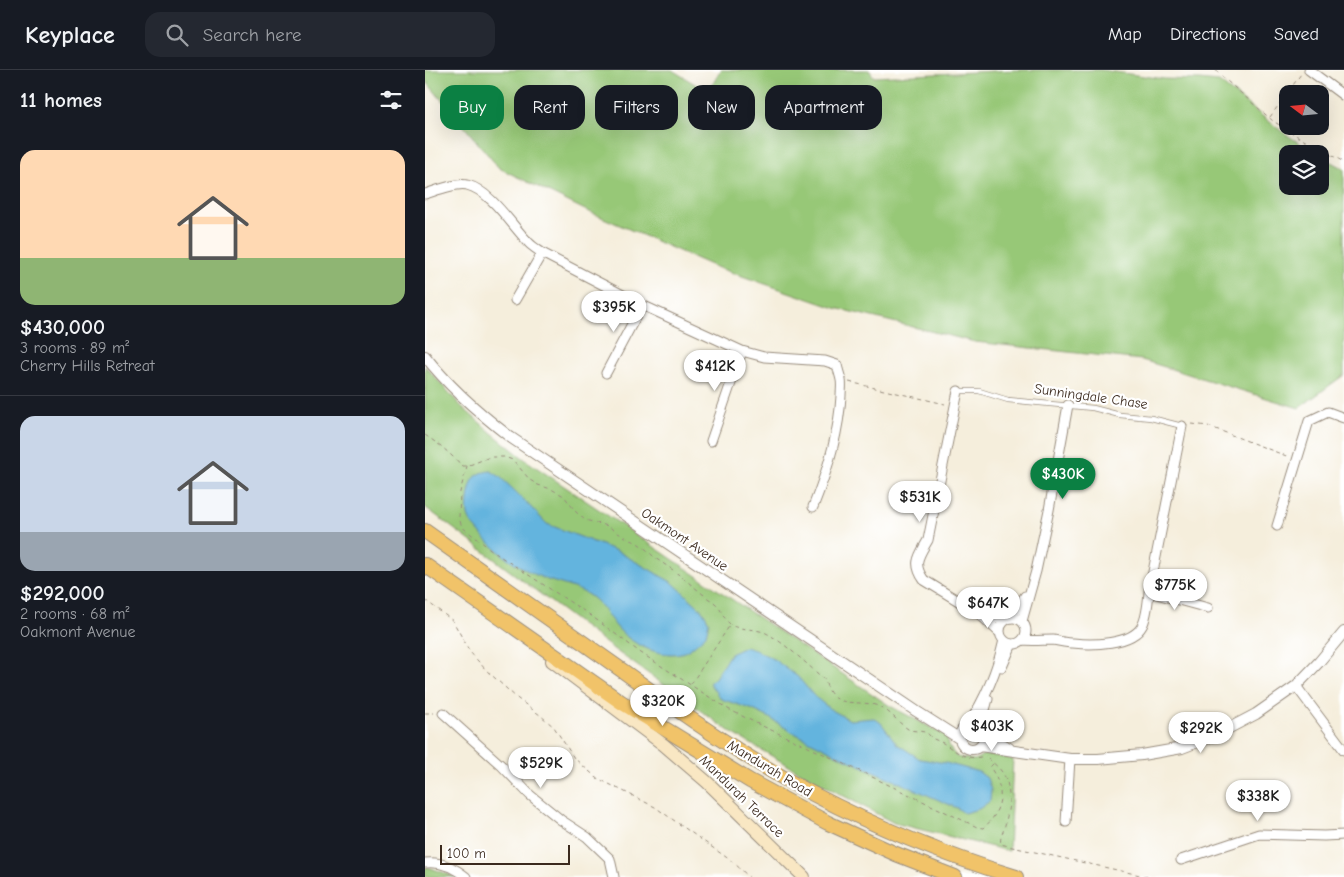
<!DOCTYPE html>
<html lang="en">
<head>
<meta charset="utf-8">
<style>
  body { margin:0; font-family:"Comic Neue",sans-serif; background:#242831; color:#f1f3f6; height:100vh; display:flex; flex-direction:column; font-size:19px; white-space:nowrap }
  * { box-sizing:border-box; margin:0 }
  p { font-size:16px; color:#9ea1a6 }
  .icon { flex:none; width:28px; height:28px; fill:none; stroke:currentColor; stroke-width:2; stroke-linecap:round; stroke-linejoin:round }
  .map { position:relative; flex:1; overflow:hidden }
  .panel { display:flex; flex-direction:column; background:#171b24; width:425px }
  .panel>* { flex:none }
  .banner { position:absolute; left:15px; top:15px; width:475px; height:45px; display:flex; gap:10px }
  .needle { width:32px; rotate:286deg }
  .buttons { position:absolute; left:854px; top:15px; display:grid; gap:10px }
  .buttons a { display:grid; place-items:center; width:50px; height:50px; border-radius:10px; background:#171b24; box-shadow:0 5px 20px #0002; font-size:25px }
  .scale { position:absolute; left:15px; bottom:12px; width:130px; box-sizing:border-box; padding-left:5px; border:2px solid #3b2a1e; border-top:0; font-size:14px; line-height:18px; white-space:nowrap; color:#3b2a1e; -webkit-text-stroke:4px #fff; paint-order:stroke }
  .price { position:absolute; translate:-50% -42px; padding:0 11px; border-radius:18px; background:#fff; color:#222; font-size:16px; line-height:32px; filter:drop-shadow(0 1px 2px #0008) }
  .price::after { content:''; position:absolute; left:50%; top:30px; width:15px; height:11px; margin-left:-8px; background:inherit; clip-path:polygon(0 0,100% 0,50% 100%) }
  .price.active { background:#0b8043; color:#fff }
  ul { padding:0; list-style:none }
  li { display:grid; align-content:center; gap:10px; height:265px; padding:0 20px }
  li+li { border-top:1px solid #363941 }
  li span { display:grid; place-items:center; height:155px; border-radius:15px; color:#555 }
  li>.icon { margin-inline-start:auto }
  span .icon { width:90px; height:90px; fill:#fffc; stroke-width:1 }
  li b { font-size:21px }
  h2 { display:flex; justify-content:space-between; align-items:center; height:60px; padding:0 20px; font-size:21px }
  .pill { padding:0 18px; border-radius:15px; background:#171b24; box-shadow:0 5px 20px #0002; font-size:18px; line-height:45px }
  .pill.active { background:#0b8043; color:#fff }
  header { display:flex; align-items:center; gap:30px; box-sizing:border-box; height:70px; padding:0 25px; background:#171b24; border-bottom:1px solid #363941 }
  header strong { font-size:24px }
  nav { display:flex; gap:28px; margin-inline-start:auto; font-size:18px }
  .search { width:350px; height:45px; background:#242831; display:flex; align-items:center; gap:12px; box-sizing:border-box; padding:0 18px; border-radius:15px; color:#9ea1a6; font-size:19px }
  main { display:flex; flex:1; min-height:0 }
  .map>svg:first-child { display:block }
</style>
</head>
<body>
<header>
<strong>Keyplace</strong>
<div class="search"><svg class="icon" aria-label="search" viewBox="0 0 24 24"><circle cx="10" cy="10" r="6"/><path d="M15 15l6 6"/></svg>Search here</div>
<nav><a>Map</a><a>Directions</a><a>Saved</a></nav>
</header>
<main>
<section class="panel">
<h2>11 homes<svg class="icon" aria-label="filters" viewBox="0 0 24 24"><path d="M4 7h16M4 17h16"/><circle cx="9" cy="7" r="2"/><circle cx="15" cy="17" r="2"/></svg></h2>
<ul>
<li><span style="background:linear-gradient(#ffd9b3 70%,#8fb573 0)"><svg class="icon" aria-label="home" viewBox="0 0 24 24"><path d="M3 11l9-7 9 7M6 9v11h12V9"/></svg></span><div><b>$430,000</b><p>3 rooms · 89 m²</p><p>Cherry Hills Retreat</p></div></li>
<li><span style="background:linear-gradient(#c9d6e8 75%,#9aa5b1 0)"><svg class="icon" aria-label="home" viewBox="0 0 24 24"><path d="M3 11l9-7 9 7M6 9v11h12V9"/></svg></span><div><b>$292,000</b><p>2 rooms · 68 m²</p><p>Oakmont Avenue</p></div></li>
</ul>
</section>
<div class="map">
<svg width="919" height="807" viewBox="0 0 919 807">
  <rect width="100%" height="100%" fill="#fff"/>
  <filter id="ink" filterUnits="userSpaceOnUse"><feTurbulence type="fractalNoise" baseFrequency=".02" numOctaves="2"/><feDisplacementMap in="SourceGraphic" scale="10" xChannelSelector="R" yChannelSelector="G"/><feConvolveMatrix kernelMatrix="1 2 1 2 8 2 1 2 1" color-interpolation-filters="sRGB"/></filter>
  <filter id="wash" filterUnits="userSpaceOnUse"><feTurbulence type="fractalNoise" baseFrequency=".0096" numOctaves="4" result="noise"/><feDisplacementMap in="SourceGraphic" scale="20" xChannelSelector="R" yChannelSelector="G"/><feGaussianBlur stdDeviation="1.12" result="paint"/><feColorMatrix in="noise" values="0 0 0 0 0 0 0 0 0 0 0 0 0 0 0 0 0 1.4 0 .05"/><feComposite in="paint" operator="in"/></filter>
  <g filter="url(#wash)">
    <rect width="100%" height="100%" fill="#f5eedc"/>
    <path fill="#97c877" stroke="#69794a" d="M0 0H247L283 22 296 0H444L449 7 590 0H676L740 9 774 10 794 12 859 63 891 84H862V116H895V86L919 99V305L874 338 717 290 550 272 410 238 288 196 158 139 74 98 0 10Z
      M0 296 37 337 68 364 102 391 465 636 522 666 523 676 532 687 550 690 559 684 588 689 584 781 469 753 378 704 307 663 187 578 0 437Z
      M3 797 31 807H0V798Z"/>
    <path fill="#64b4de" stroke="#506f7e" d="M66 401 74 406 89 420 122 454 192 481 248 513 273 536 279 543 284 552 281 565C274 571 265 581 256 583 233 588 204 573 190 555 182 545 176 534 165 526 156 519 135 514 123 510 94 499 69 481 50 457 48 455 45 451 44 448 41 443 43 425 45 418 48 406 54 402 66 401Z
      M320 577 330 580 347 588 373 607 389 626 405 639 425 650 449 648 456 653 472 674 495 689 521 693 554 702 562 708 566 720 565 731 554 739 539 743 532 738 423 690 367 662 343 647 326 639 296 629 284 613 290 608 305 584Z"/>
  </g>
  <g filter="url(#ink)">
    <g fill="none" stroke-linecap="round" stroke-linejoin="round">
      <g stroke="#988c7d" stroke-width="6">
        <path id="service" d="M533 321H554L583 330 668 338 695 345 726 348 757 356"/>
      </g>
      <g stroke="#988c7d" stroke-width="11">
        <path id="minor" d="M884 0 919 26
          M0 124C10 121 32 112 42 115 65 120 88 157 104 173 108 177 113 180 117 183L217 235 317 281 339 287 400 291 412 295C413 300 415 305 416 310 417 315 416 321 416 326 414 364 402 402 388 437
          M90 230 117 183
          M181 303 217 235
          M533 321 503 470C494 486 487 493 499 510L553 543 575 563
          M286 371 317 281
          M852 456 884 351 903 342 919 348
          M724 522 783 538
          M556 544 579 551
          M586 548 600 526
          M575 561a13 13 0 1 1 26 0a13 13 0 1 1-26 0Z
          M597 551 611 501 624 440 643 335
          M597 570C608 571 618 570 628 570 635 571 641 573 648 573 666 575 707 575 717 556 722 547 723 533 724 522L757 356
          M577 597 587 574
          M871 616 919 680
          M18 643 77 696 105 725 136 750 162 767 185 789 189 807
          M543 655C560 629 572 601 579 570
          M558 660V647L563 629
          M641 752 645 689
          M756 790 834 764 899 766 919 765
          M0 793C16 791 29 797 41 807"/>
      </g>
      <g stroke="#988c7d" stroke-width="12">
        <path id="tertiary" d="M0 286C24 317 54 343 85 367L491 641 535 669
          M535 667a12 12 0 1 1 24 0a12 12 0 1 1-24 0Z
          M559 664 568 668 584 678
          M555 676 645 689H673L717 685 757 678 791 665 831 644 871 616 894 592 919 562"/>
      </g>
      <g stroke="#988c7d" stroke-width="14">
        <path id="secondary" d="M127 591 239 675 282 712 379 807"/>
      </g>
      <g stroke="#988c7d" stroke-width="16">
        <path id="trunk" d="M0 461C66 508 132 554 198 601 259 645 321 689 388 724 455 759 519 785 591 807
          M0 495 196 632 325 711 403 753 471 784 530 807"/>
      </g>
      <path stroke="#988c7d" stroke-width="1" stroke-dasharray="4 4" stroke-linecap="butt" d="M791 0 794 4 848 51 882 72 919 92
        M845 47 876 4
        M424 312 520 334
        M767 354 783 356 864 387
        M0 365 16 376 38 396H42L65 387H79L88 390 105 410 113 415 126 419 139 426 151 442 160 450 183 456 191 462 214 474 222 480 230 488 248 500 284 529C297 535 296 547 306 555 313 560 333 558 343 564 362 575 383 595 400 610 408 645 438 625 459 639 468 645 475 654 483 659 489 662 496 660 502 663 504 664 505 667 507 668 510 670 514 671 518 673 531 681 542 692 559 686
        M42 396 35 422 34 448 37 457 73 485 165 545 216 583 303 639 333 654 403 686 552 757 558 758C564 753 568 749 571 742 579 725 575 712 565 697L569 693
        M0 530 28 551 45 582 61 600 93 629 115 645 129 657 149 688 172 708 230 737 308 792 324 807
        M266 614 305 555
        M0 643H9
        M563 688C568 693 575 698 579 705 587 719 584 740 580 755 579 761 574 768 576 774L587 777 724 807"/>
      <use href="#service" stroke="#fff" stroke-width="4.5"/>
      <use href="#minor" stroke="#fff" stroke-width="9"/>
      <use href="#tertiary" stroke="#fff" stroke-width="10"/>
      <use href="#secondary" stroke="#f9e7c3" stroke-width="12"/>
      <use href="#trunk" stroke="#f1c369" stroke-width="14"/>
    </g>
  </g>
  <g text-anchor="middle" stroke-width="4.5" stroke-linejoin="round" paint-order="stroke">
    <g font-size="14" fill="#3b2a1e" stroke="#fff">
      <text transform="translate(666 326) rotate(8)" y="5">Sunningdale Chase</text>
      <text transform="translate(260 469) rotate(34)" y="5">Oakmont Avenue</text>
      <text transform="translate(345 698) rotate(31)" y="5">Mandurah Road</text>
      <text transform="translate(317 726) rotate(44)" y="5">Mandurah Terrace</text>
    </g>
  </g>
</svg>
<div class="buttons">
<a><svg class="needle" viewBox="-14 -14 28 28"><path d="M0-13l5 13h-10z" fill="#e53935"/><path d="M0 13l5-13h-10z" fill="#9ea1a6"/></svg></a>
<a><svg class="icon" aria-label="layers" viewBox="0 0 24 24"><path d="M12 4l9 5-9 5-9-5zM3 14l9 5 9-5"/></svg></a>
</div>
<div class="scale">100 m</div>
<b class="price" style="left:189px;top:263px">$395K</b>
<b class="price" style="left:290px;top:322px">$412K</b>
<b class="price active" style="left:638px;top:430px">$430K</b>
<b class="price" style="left:495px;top:453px">$531K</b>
<b class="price" style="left:750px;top:541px">$775K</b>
<b class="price" style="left:563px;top:559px">$647K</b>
<b class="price" style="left:238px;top:657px">$320K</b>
<b class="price" style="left:567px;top:682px">$403K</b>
<b class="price" style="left:776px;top:684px">$292K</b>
<b class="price" style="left:116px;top:719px">$529K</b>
<b class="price" style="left:833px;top:752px">$338K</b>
<div class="banner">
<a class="pill active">Buy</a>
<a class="pill">Rent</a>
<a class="pill">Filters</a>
<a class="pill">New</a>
<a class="pill">Apartment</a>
</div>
</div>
</main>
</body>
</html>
